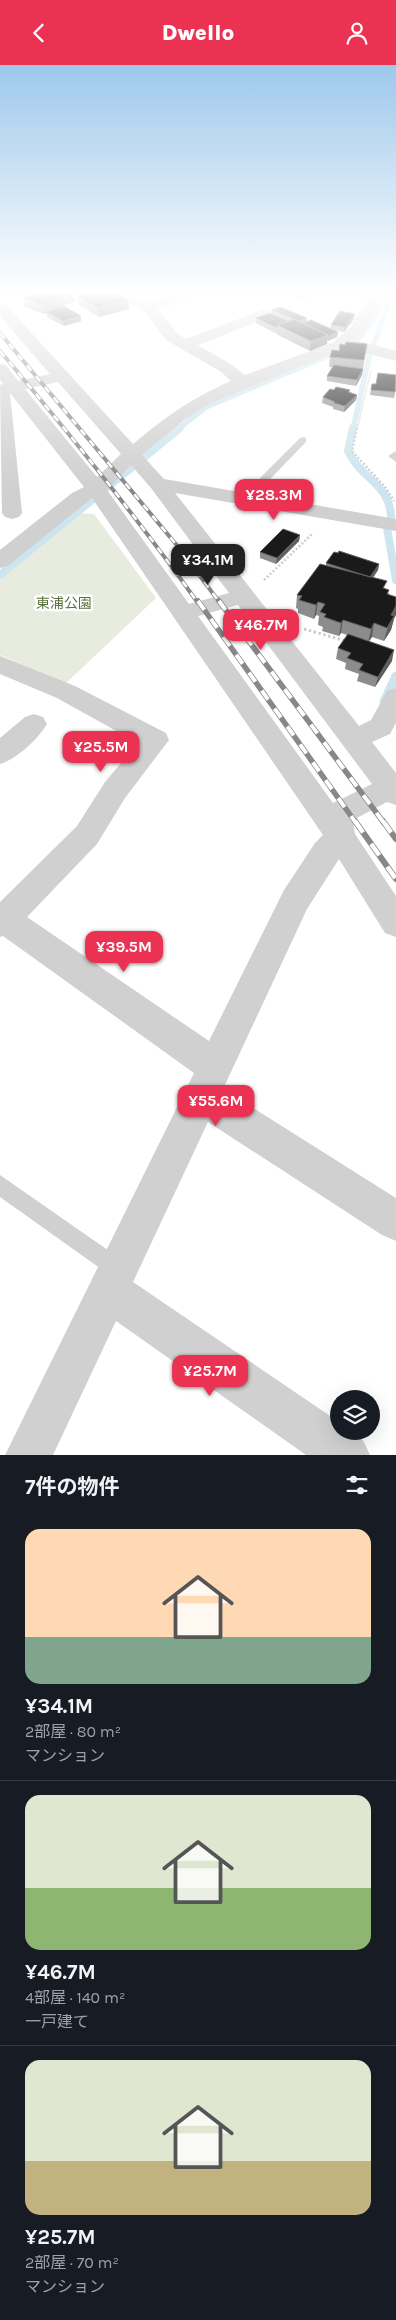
<!DOCTYPE html>
<html lang="ja">
<head>
<meta charset="utf-8">
<style>
  body { margin:0; font-family:Karla,"Noto Sans JP",sans-serif; background:#242831; color:#f1f3f6; height:100vh; display:flex; flex-direction:column; font-size:19px; white-space:nowrap }
  * { box-sizing:border-box; margin:0 }
  p { font-size:16px; color:#9ea1a6 }
  .icon { flex:none; width:28px; height:28px; fill:none; stroke:currentColor; stroke-width:2; stroke-linecap:round; stroke-linejoin:round }
  .map { position:relative; height:1390px; overflow:hidden }
  .drawer { display:flex; flex-direction:column; background:#171b24; flex:1 }
  .drawer>* { flex:none }
  .tools { position:absolute; left:330px; top:1325px; display:grid; gap:10px }
  .tools a { display:grid; place-items:center; width:50px; height:50px; border-radius:50%; background:#171b24; box-shadow:0 5px 20px #0002; font-size:25px }
  .price { position:absolute; translate:-50% -42px; padding:0 11px; border-radius:10px; background:#ec3252; color:#fff; font-size:16px; line-height:32px; filter:drop-shadow(0 1px 2px #0008) }
  .price::after { content:''; position:absolute; left:50%; top:30px; width:15px; height:11px; margin-left:-8px; background:inherit; clip-path:polygon(0 0,100% 0,50% 100%) }
  .price.on { background:#222; color:#fff }
  ul { padding:0; list-style:none }
  li { display:grid; align-content:center; gap:10px; height:265px; padding:0 25px }
  li+li { border-top:1px solid #363941 }
  li span { display:grid; place-items:center; height:155px; border-radius:15px; color:#555 }
  li>.icon { margin-inline-start:auto }
  span .icon { width:90px; height:90px; fill:#fffc; stroke-width:1 }
  li b { font-size:21px }
  h2 { display:flex; justify-content:space-between; align-items:center; height:60px; padding:0 25px; font-size:21px }
  header { display:flex; justify-content:space-between; align-items:center; height:65px; padding:0 25px; background:#ec3252; color:#fff; font-size:22px; font-weight:800 }
  .map>svg:first-child { display:block }
</style>
</head>
<body>
<header><svg class="icon" aria-label="back" viewBox="0 0 24 24"><path d="M15 5l-7 7 7 7"/></svg>Dwello<svg class="icon" aria-label="person" viewBox="0 0 24 24"><circle cx="12" cy="8" r="4"/><path d="M4 21q1-7 8-7t8 7"/></svg></header>
<div class="map">
<svg width="396" height="1390" viewBox="0 0 396 1390">
  <rect width="100%" height="100%" fill="#fff"/>
  <path fill="#e7ecde" d="M78 448 94 449 156 533 65 619 0 590V513Z"/>
  <g fill="none" stroke-linecap="round" stroke-linejoin="round">
    <path stroke="#cde5ef" stroke-width="5.5" d="M358 274 372 257 382 238
      M374 279 391 232
      M178 364 206 342 342 285
      M353 364 370 288"/>
    <path stroke="#cde5ef" stroke-width="8" d="M353 363 348 386C361 414 390 419 391 452
      M387 463 396 515
      M0 510 180 363"/>
    <path stroke="#cde5ef" stroke-width="9" d="M384 637 396 611"/>
    <path stroke="#cdcdcd" stroke-width="2" stroke-dasharray="1 1" stroke-linecap="butt" d="M357 364 371 305"/>
    <path stroke="#cdcdcd" stroke-width="2.5" stroke-dasharray="2 2" stroke-linecap="butt" d="M357 363 352 386 385 422 394 436
      M264 515 312 469"/>
    <path stroke="#cdcdcd" stroke-width="3" stroke-dasharray="2.5 2.5" stroke-linecap="butt" d="M304 564 346 576"/>
    <path fill="#d0d0d0" fill-rule="evenodd" d="M303 372 306 373V377L249 436H241V432L300 373Z
      M396 386V397L388 391Z
      M0 1110 125 1197 128 1204 125 1211 118 1214 111 1211 0 1132Z"/>
    <path fill="#d0d0d0" fill-rule="evenodd" d="M108 227H126L149 237 182 227H202L200 230 157 244 178 269 186 274 262 245H272L274 248 272 251 198 280 232 300 245 310 332 278 351 262 371 227H385L365 265 354 275 396 286V296L346 283 209 339 184 355 142 390 164 414 396 454V466L175 428 359 661 371 655 387 626 396 623V658L390 669 372 677 396 708V740L387 737 353 755 355 769 396 831V872L385 868 339 794 307 844 223 1024 396 1133V1176L382 1170 208 1057 133 1217 339 1357V1366C360 1366 362 1372 370 1390H306L116 1256 53 1390H5L194 1008 3 871 0 872V837L77 761 105 717 138 678 57 633 0 609V591L75 621 166 668 169 675 125 733 97 779 27 852 209 976 284 825 315 778 323 770 92 433 8 501 0 503V485L72 428 84 422 10 328 22 448 19 452 12 454 5 452 2 448 0 320 3 319 0 315V299L6 300 18 316 50 309 0 251V238L5 239 133 379C167 351 190 334 231 316L220 306 166 275 143 245 110 230ZM58 317 121 389 97 412 25 324ZM131 400 151 423 229 528 189 539 107 425ZM238 540 372 719 333 738 198 551Z
      M34 649 43 652 47 659C38 674 17 694 0 699V673L25 652Z"/>
    <g stroke="#888" stroke-width="4">
      <path id="rail-far2" d="M0 268 180 484 220 538
        M0 286C69 368 136 451 198 538"/>
    </g>
    <g stroke="#888" stroke-width="5.5">
      <path id="rail-far1" d="M198 536 356 758
        M219 536 384 758"/>
    </g>
    <g stroke="#888" stroke-width="6">
      <path id="rail" d="M355 756 396 814
        M383 756 396 774"/>
    </g>
    <use href="#rail-far2" stroke="#fff" stroke-width="2.5" stroke-dasharray="7" stroke-linecap="butt"/>
    <use href="#rail-far1" stroke="#fff" stroke-width="4" stroke-dasharray="11" stroke-linecap="butt"/>
    <use href="#rail" stroke="#fff" stroke-width="4.5" stroke-dasharray="14" stroke-linecap="butt"/>
  </g>
  <path fill="#8c8c8c" d="M75 227H115L128 235 129 244 99 252 79 240 78 231H79L75 229Z
    M282 227H316L302 234 282 228Z
    M24 233 75 236 59 242 81 251V256L64 261 47 252V248L44 249 25 242Z
    M272 245 307 253 306 257 330 264 331 260 354 254 344 267 335 265 338 267 337 272 327 276V279L310 286 276 269 277 267 275 268 256 258V253L272 249Z
    M367 279 362 310 356 321 327 316V311L332 302H329L330 292 339 286 345 280Z
    M372 319 396 323 394 333 370 330Z
    M334 325H350V327L357 330 356 335 344 347 333 344V342L322 338 323 332Z
    M300 470 299 476 276 499 260 493V487Z
    M326 498 379 499 378 505 373 513 386 524 389 529 394 554 391 565 384 576 372 572 369 576 392 596 375 622 357 616 359 609 345 604 346 598 336 594 338 583 347 570 341 568 339 571 322 566 323 562 318 560 319 551 316 550 314 554 298 548V544L296 543 297 530 326 500Z"/>
  <path fill="#5f5f5f" d="M74 227 75 236 48 248 46 247 47 248 44 249 43 240Z
    M303 227H316L302 234Z
    M128 235 129 244 99 252 98 243Z
    M355 249 354 254 344 267 345 262Z
    M81 251V256L64 261 63 256Z
    M307 253 306 258H302L299 256Z
    M338 267 337 272 328 276V271Z
    M328 270 327 279 310 286 311 276Z
    M363 304 362 310 356 321 357 315Z
    M357 330 356 335 344 347 345 341Z
    M300 470 299 476 276 499 277 493Z
    M379 499 378 505 369 518 370 512Z
    M318 537 316 550 314 554 316 540Z
    M396 541V550L394 554 391 565 384 576 391 550Z
    M343 555 341 568 339 571 341 558Z
    M374 558 372 572 368 578 371 564Z
    M394 585 392 596 375 622 378 612Z"/>
  <path fill="#1a1a1a" stroke="#5f5f5f" d="M39 227H74L43 240 24 233Z
    M90 227H115L128 235 98 243 78 231 91 227Z
    M64 241 81 251 63 256 46 247Z
    M280 242 307 253 299 256 272 245Z
    M340 246 355 249 345 262 331 260Z
    M270 248 288 256 277 260V262H275L256 253Z
    M294 254 328 270 311 276 277 260Z
    M311 255 338 267 328 271 327 270H328L303 258Z
    M346 277 367 279 364 295 330 292 332 285 339 286 340 279 345 280Z
    M334 300 363 304 357 315 327 311Z
    M378 308 396 310 395 327 371 325 372 319H376Z
    M336 322 350 325 348 327 357 330 345 341 334 338 335 337 323 332 330 324 334 325Z
    M283 464 300 470 277 493 260 487Z
    M339 486 379 499 370 512 326 498 334 487 338 488Z
    M320 499 387 516 383 523 389 525 387 529 396 532V541L391 550 394 551 387 563 374 558 371 564 343 555 341 558 324 552 326 549 320 547 325 539 318 537 316 540 299 535 302 531 297 530Z
    M348 569 394 585 378 612 359 605 363 599 347 593 351 588 338 583Z"/>
  <linearGradient id="sky" x2="0" y2="1"><stop stop-color="#9dc8eb"/><stop offset="0.54" stop-color="#fff"/><stop offset="1" stop-color="#fff" stop-opacity="0"/></linearGradient>
  <rect width="396" height="421" fill="url(#sky)"/>
  <g text-anchor="middle" stroke-width="5" stroke-linejoin="round" paint-order="stroke">
    <g font-size="14" fill="#5a713d" stroke="#fff">
      <text x="64" y="543">東浦公園</text>
    </g>
  </g>
</svg>
<div class="tools">
<a><svg class="icon" aria-label="layers" viewBox="0 0 24 24"><path d="M12 4l9 5-9 5-9-5zM3 14l9 5 9-5"/></svg></a>
</div>
<b class="price" style="left:274px;top:456px">¥28.3M</b>
<b class="price on" style="left:208px;top:521px">¥34.1M</b>
<b class="price" style="left:261px;top:586px">¥46.7M</b>
<b class="price" style="left:101px;top:708px">¥25.5M</b>
<b class="price" style="left:124px;top:908px">¥39.5M</b>
<b class="price" style="left:216px;top:1062px">¥55.6M</b>
<b class="price" style="left:210px;top:1332px">¥25.7M</b>
</div>
<section class="drawer">
<h2>7件の物件<svg class="icon" aria-label="filters" viewBox="0 0 24 24"><path d="M4 7h16M4 17h16"/><circle cx="9" cy="7" r="2"/><circle cx="15" cy="17" r="2"/></svg></h2>
<ul>
<li><span style="background:linear-gradient(#ffd9b3 70%,#7fa58c 0)"><svg class="icon" aria-label="home" viewBox="0 0 24 24"><path d="M3 11l9-7 9 7M6 9v11h12V9"/></svg></span><div><b>¥34.1M</b><p>2部屋 · 80 m²</p><p>マンション</p></div></li>
<li><span style="background:linear-gradient(#dfe7d0 60%,#8fb573 0)"><svg class="icon" aria-label="home" viewBox="0 0 24 24"><path d="M3 11l9-7 9 7M6 9v11h12V9"/></svg></span><div><b>¥46.7M</b><p>4部屋 · 140 m²</p><p>一戸建て</p></div></li>
<li><span style="background:linear-gradient(#dfe7d0 65%,#c2b280 0)"><svg class="icon" aria-label="home" viewBox="0 0 24 24"><path d="M3 11l9-7 9 7M6 9v11h12V9"/></svg></span><div><b>¥25.7M</b><p>2部屋 · 70 m²</p><p>マンション</p></div></li>
</ul>
</section>
</body>
</html>
